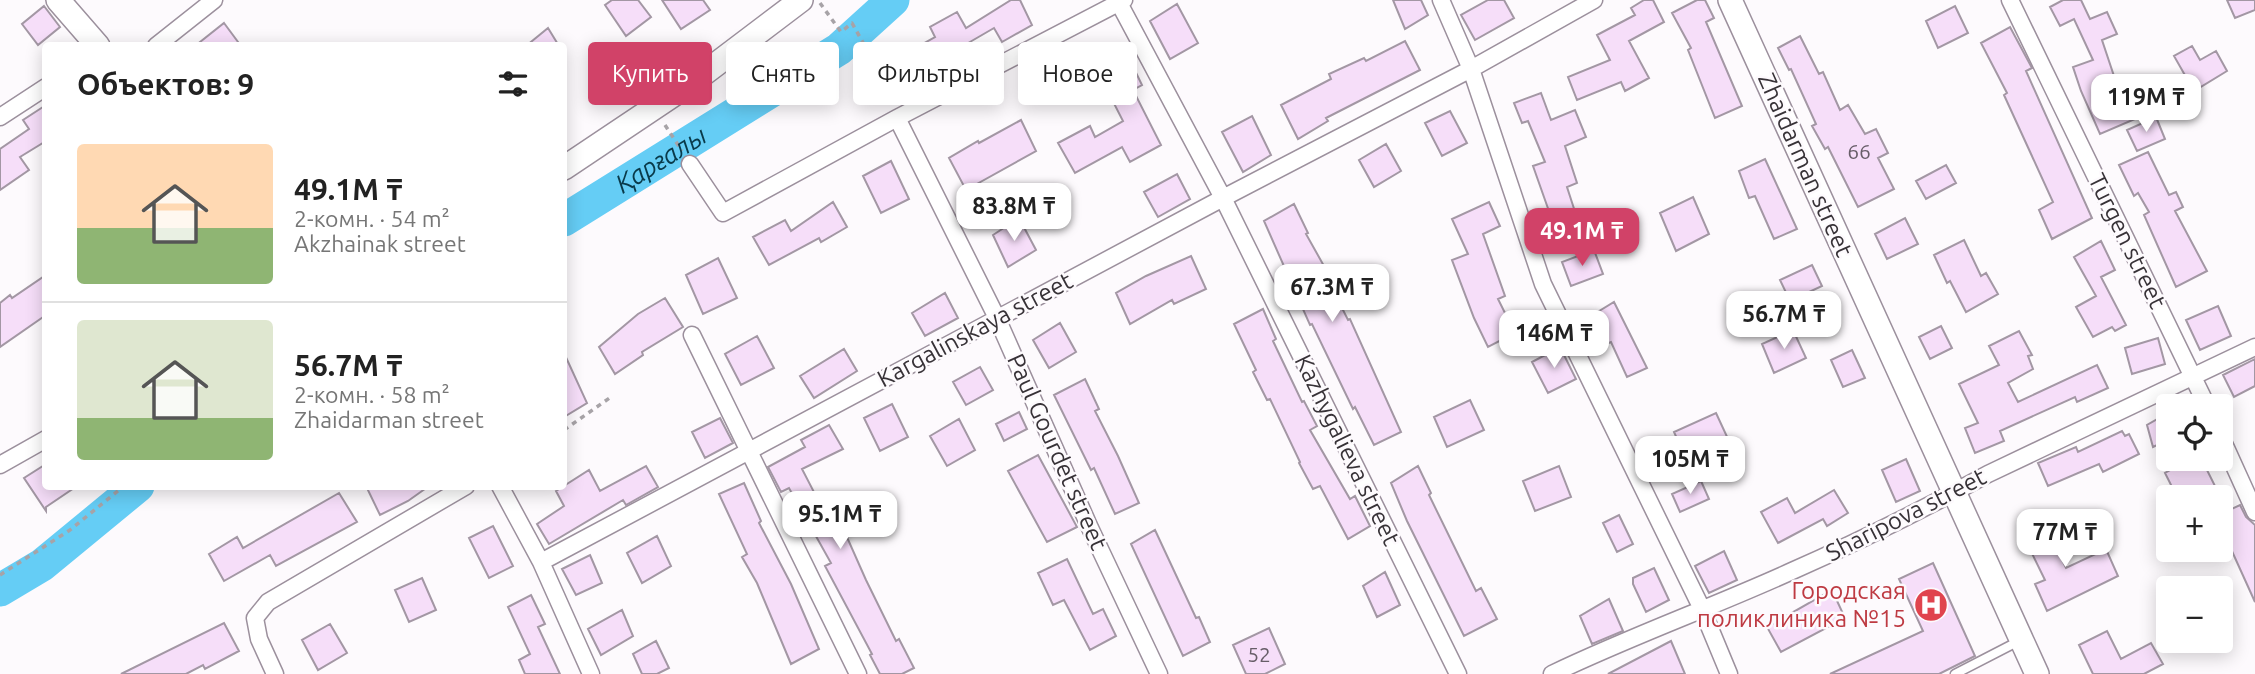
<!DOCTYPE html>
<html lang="ru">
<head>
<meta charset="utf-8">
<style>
  body { margin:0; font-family:Ubuntu,sans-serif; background:#f2f2f2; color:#222; height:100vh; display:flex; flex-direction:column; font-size:26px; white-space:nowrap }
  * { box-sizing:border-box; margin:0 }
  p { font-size:23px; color:#767676 }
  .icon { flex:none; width:38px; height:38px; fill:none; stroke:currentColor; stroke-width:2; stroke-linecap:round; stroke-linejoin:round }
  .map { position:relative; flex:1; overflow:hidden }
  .drawer { position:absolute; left:42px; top:42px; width:525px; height:448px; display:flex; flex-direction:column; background:#fff; border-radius:7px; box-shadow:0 4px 18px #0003 }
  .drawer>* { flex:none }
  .banner { position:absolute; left:588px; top:42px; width:665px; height:63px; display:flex; gap:14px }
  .fabs { position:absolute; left:2156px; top:394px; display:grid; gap:14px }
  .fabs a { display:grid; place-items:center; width:77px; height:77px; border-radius:7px; background:#fff; box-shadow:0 4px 18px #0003; font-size:35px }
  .price { position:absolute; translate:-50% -60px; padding:0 16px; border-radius:14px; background:#fff; color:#222; font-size:23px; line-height:46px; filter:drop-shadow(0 2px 4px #0008) }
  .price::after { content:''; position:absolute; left:50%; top:42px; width:21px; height:16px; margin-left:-10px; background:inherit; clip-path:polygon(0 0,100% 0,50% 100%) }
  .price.active { background:#d14268; color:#fff }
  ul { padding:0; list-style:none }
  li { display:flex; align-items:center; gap:21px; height:175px; padding:0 35px }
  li+li { border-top:2px solid #e0e0e0 }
  li span { display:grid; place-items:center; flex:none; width:196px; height:140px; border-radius:7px; color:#555 }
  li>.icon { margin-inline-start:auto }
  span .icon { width:84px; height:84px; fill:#fffc; stroke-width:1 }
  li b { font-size:30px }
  h2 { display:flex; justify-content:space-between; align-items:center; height:84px; padding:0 35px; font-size:30px }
  .chip { padding:0 24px; border-radius:7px; background:#fff; box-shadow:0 4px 18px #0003; font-size:24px; line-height:63px }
  .chip.active { background:#d14268; color:#fff }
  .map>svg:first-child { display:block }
</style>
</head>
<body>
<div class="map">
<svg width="2255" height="674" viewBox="0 0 2255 674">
  <rect width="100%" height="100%" fill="#fdfafd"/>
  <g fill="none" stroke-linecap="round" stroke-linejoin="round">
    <g stroke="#65cdf5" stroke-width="33">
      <path id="s1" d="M564 220 839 49 893 0"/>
      <path d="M0 590 42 565 138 486"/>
    </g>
  </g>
  <path fill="#f6def9" stroke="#a397a4" stroke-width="2" d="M612 0H638L651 17 626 36 605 5Z
    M662 0H703L710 10 681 29Z
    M1011 0H1020L1032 25 1002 42 994 28 932 64 937 73 910 89 894 60 935 37 930 27 957 12 966 28Z
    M1393 0H1421L1428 15 1405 29Z
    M1488 0H1504L1514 18 1475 40 1461 15Z
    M1644 0H1653L1664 22 1629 41 1649 78 1625 91 1621 82 1577 100 1568 77 1610 60 1597 35 1635 15 1631 8Z
    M1697 0H1705L1714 18 1706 22 1742 106 1715 118 1688 50 1691 48 1672 13Z
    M2063 0H2081L2090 19 2107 12 2117 34 2102 40 2120 94 2123 93 2135 119 2100 134 2081 91 2073 67 2093 60 2074 19 2060 26 2050 7Z
    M2227 0H2255V10L2235 18Z
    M1177 4 1198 43 1170 59 1150 21Z
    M44 6 60 27 38 45 22 24Z
    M1955 6 1968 33 1938 48 1926 21Z
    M224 23 241 46H195Z
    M2010 27 2032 68 2026 71 2092 218 2052 239 2039 210 2053 202 2004 95 2007 93 1981 43Z
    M548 28 559 46H526Z
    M1800 36 1819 74 1823 72 1840 110 1848 105 1865 134 1876 129 1888 153 1878 158 1894 189 1858 207 1828 147 1825 149 1812 126 1816 124 1791 69 1789 70 1778 48Z
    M1405 41 1420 70 1326 118 1328 121 1298 139 1281 105 1331 79 1329 74 1364 58 1366 61Z
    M2192 46 2200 60 2216 51 2227 71 2194 91 2174 56Z
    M1126 52 1142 85 1133 90 1161 145 1130 162 1122 147 1075 173 1058 143 1090 126 1095 137 1123 121 1097 70Z
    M1541 93 1551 120 1575 110 1586 137 1565 146 1577 183 1567 187 1579 224 1556 231 1533 166 1545 162 1528 121 1522 123 1514 103Z
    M46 105V141L20 157 29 170 0 190V149L29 129 23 120Z
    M1450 111 1467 143 1442 156 1425 123Z
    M1252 116 1271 155 1243 172 1222 132Z
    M2156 117 2165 139 2137 151 2127 130Z
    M1021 120 1036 151 966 190 949 158 978 141 979 143Z
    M1386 144 1401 171 1374 187 1359 160Z
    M2148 152 2169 195 2176 192 2183 207 2175 211 2207 271 2176 287 2144 215 2149 212 2138 193 2134 196 2119 165Z
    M1765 159 1797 229 1774 239 1755 196 1749 198 1739 171Z
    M891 161 909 199 881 213 863 176Z
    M1946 165 1956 183 1926 199 1916 181Z
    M1177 174 1190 199 1158 217 1144 192Z
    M1693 197 1709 234 1676 251 1660 213Z
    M833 202 847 227 821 242 819 238 769 265 753 237 785 220 791 231Z
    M1489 202 1500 226 1483 234 1505 296 1498 299 1515 333 1488 347 1474 318 1452 260 1468 254 1452 219Z
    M1294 204 1308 233 1306 234 1324 266 1322 268 1348 320 1350 319 1401 432 1374 445 1355 407 1353 409 1312 324 1310 325 1264 221Z
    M1019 218 1036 250 1008 267 993 235Z
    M1905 218 1918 244 1887 259 1875 234Z
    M1964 240 1981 276 1986 273 1998 294 1966 312 1950 281 1947 283 1934 255Z
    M2101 241 2115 270 2101 277 2126 325 2115 331 2112 327 2093 337 2076 307 2096 296 2074 257Z
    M1594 250 1603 274 1571 286 1562 262Z
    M1191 256 1206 289 1174 304 1172 300 1130 324 1116 293 1146 276Z
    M718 258 737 298 703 314 686 275Z
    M1812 265 1822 286 1790 301 1780 280Z
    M46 275V315L0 347V303L10 295 12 298Z
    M945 293 958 318 925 336 912 313Z
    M665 298 683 327 642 352 643 355 615 374 599 347 638 314Z
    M1614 302 1647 368 1627 377 1611 342 1606 344 1591 316Z
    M2218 306 2231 336 2200 350 2186 320Z
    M1263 309 1276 339 1273 341 1302 402 1304 401 1317 426 1310 430 1350 499 1355 496 1370 526 1348 539 1320 486 1313 489 1299 463 1300 462 1270 399 1267 400 1253 372 1256 370 1234 324Z
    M1060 323 1076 352 1049 368 1033 340Z
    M1941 326 1952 348 1930 359 1919 337Z
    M1793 330 1806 358 1774 373 1762 344Z
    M2019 331 2032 355 2028 356 2033 369 2008 383 2018 402 2097 365 2108 388 2077 402 2075 397 2000 431 2004 441 1975 453 1965 428 1978 423 1959 384 1999 365 1989 346Z
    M757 336 774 368 741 385 725 354Z
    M2158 338 2165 364 2132 374 2125 348Z
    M1560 347 1576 379 1548 393 1532 362Z
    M844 349 857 371 814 398 800 376Z
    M1852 350 1865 378 1843 387 1831 360Z
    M564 353 587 403 564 417Z
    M2255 359V386L2234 397 2223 375Z
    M980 367 993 390 966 405 953 382Z
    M1085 379 1099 409 1095 411 1118 456 1139 503 1115 514 1094 468 1091 470 1054 395Z
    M1470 400 1484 430 1447 447 1434 417Z
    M892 404 908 437 880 451 864 418Z
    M1019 412 1027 429 1004 441 996 424Z
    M1716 413 1729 441 1687 461 1674 432Z
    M2168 413V467L2157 445 2153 447 2147 425Z
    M720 418 733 443 705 458 692 432Z
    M959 419 975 450 947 466 930 436Z
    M829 425 843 449 802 469 818 500 831 493 848 523 842 526 866 580 896 641 899 639 914 668 902 674H880L870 655 872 654 825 566 831 563 789 488 781 492 768 467 805 447 801 440Z
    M2122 431 2125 436 2129 434 2139 454 2103 472 2099 464 2048 486 2038 463 2076 447 2078 452Z
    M1038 455 1077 527 1047 542 1008 471Z
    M2192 458H2201L2216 488 2201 497H2177L2165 473Z
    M1906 459 1920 491 1896 502 1882 470Z
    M46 464V486H77L46 507V511L24 478Z
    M646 466 658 487 626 505 623 500 549 544 537 524 564 506 556 491 589 470 600 491Z
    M1418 466 1431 493 1429 495 1476 591 1481 588 1497 619 1464 636 1407 521 1391 483Z
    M1559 466 1571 497 1535 511 1523 481Z
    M1701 481 1709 499 1680 512 1672 494Z
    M744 483 761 521 759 523 791 584 819 649 791 664 757 583 742 557 747 554 719 494Z
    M366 486H429L408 501 380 515Z
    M1834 490 1848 513 1827 526 1823 519 1778 543 1761 512 1787 498 1795 513Z
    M339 493 357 522 276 566 270 555 224 581 209 554 237 537 243 548Z
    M2240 505 2246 517 2255 525V602L2221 527V514Z
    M1619 515 1633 544 1617 552 1603 523Z
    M2043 520 2066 568 2106 549 2118 576 2047 611 2035 584 2045 580 2021 531Z
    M493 526 513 566 489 578 469 538Z
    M1155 530 1196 618 1199 617 1210 642 1183 656 1131 544Z
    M657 536 671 566 642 583 627 553Z
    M1724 551 1737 580 1709 593 1695 566Z
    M590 555 602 583 576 595 562 569Z
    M1067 559 1093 614 1103 609 1116 636 1090 650 1064 600 1053 605 1038 573Z
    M1933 563 1975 656 1939 674H1830L1923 631 1899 579Z
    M1654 568 1669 600 1646 612 1633 584V578Z
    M1385 572 1400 605 1377 617 1363 586Z
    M422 578 436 610 409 622 395 590Z
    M1832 590 1845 618 1781 652 1767 627Z
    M531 595 545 624 538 627 560 674H525L519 660 530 654 508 607Z
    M1609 599 1623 631 1592 644 1580 616Z
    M622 610 633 636 601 655 588 629Z
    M224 623 239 651 205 669 203 665 186 674H121Z
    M330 624 347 653 318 670 302 640Z
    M1269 628 1285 664 1265 674H1246L1233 645Z
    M2107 631 2121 659 2151 643 2163 664 2144 674H2093L2079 645Z
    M656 641 669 668 657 674H642L633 654Z
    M1671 641 1685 674H1608Z"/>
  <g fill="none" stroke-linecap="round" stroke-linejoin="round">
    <g stroke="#9c909d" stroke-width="11">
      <path id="lane" d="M1955 674 2019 641"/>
    </g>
    <g stroke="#9c909d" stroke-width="19">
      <path id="street" d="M1441 0 1471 69 1543 284 1702 609 1729 674
        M2010 0 2207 406
        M1119 3 1223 198 1458 674
        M156 46 214 0
        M0 117 46 87
        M897 118 997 318 1090 528 1159 674
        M690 164 723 213 897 118 1124 0
        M692 335 858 674
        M2221 437 2255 512
        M0 465 46 439
        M500 486 541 562 591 674
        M541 562 1223 198 1471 69 1594 0
        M275 674 259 639 255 618 268 602 466 486
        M1552 674C1631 636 1713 607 1792 571 1858 542 1924 509 1988 474L2255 347"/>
    </g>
    <g stroke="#9c909d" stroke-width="26">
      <path id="secondary" d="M58 0 98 46
        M1730 0 2037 674
        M564 168 694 81 801 0"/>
    </g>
    <path stroke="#a7a3a7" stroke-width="3.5" stroke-dasharray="5 5" stroke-linecap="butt" d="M820 3 841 32 852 23 866 48
      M665 125 682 151
      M564 430 611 397
      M0 575 70 530 124 486"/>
    <use href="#lane" stroke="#fff" stroke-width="8"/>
    <use href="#street" stroke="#fff" stroke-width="16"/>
    <use href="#secondary" stroke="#fff" stroke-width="23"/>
  </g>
  <defs>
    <g id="hospital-disc" transform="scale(1.75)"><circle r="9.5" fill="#e0444e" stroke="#fdfafd"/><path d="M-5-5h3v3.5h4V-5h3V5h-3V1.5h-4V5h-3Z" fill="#fff"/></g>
  </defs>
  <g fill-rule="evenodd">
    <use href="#hospital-disc" x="1931" y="605"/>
  </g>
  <g text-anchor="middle" stroke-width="5" stroke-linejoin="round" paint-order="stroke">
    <g font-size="21" fill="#675d68">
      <text x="1859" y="159">66</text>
      <text x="1259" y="662">52</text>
    </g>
    <g font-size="24" fill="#373237" stroke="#fdfafd">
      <text transform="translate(1805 165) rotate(66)" y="8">Zhaidarman street</text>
      <text transform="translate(2127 241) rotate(64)" y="8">Turgen street</text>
      <text transform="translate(975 330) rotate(-28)" y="8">Kargalinskaya street</text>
      <text transform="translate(1347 450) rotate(64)" y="8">Kazhygalieva street</text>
      <text transform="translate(1057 452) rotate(66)" y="8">Paul Gourdet street</text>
      <text transform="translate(1906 515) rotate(-27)" y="8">Sharipova street</text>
    </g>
    <g font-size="24" fill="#be3a42" stroke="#fdfafd" text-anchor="end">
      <text x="1906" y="599">Городская<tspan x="1906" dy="28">поликлиника №15</tspan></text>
    </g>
    <g font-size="26" font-style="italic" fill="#093a4a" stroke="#fdfafd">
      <text dy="9" stroke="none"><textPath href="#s1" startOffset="114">Қарғалы</textPath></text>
    </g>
  </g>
</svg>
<div class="fabs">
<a><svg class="icon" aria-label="locate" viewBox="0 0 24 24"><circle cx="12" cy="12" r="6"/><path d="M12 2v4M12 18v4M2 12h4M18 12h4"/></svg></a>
<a>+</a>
<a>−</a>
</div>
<b class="price" style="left:2146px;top:134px">119M ₸</b>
<b class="price" style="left:1014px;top:243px">83.8M ₸</b>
<b class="price active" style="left:1582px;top:268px">49.1M ₸</b>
<b class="price" style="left:1332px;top:324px">67.3M ₸</b>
<b class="price" style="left:1784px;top:351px">56.7M ₸</b>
<b class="price" style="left:1554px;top:370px">146M ₸</b>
<b class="price" style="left:1690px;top:496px">105M ₸</b>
<b class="price" style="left:840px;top:551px">95.1M ₸</b>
<b class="price" style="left:2065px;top:569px">77M ₸</b>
<div class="banner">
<a class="chip active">Купить</a>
<a class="chip">Снять</a>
<a class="chip">Фильтры</a>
<a class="chip">Новое</a>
</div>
<section class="drawer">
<h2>Объектов: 9<svg class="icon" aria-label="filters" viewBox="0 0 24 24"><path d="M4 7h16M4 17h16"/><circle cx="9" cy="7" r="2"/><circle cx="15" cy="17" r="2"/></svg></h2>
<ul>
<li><span style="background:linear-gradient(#ffd9b3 60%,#8fb573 0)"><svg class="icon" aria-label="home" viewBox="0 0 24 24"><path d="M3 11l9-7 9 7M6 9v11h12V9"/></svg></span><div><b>49.1M ₸</b><p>2-комн. · 54 m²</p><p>Akzhainak street</p></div></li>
<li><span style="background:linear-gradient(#dfe7d0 70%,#8fb573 0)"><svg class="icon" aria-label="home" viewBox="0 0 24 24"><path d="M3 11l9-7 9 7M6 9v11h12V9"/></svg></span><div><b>56.7M ₸</b><p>2-комн. · 58 m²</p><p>Zhaidarman street</p></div></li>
</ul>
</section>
</div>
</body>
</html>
